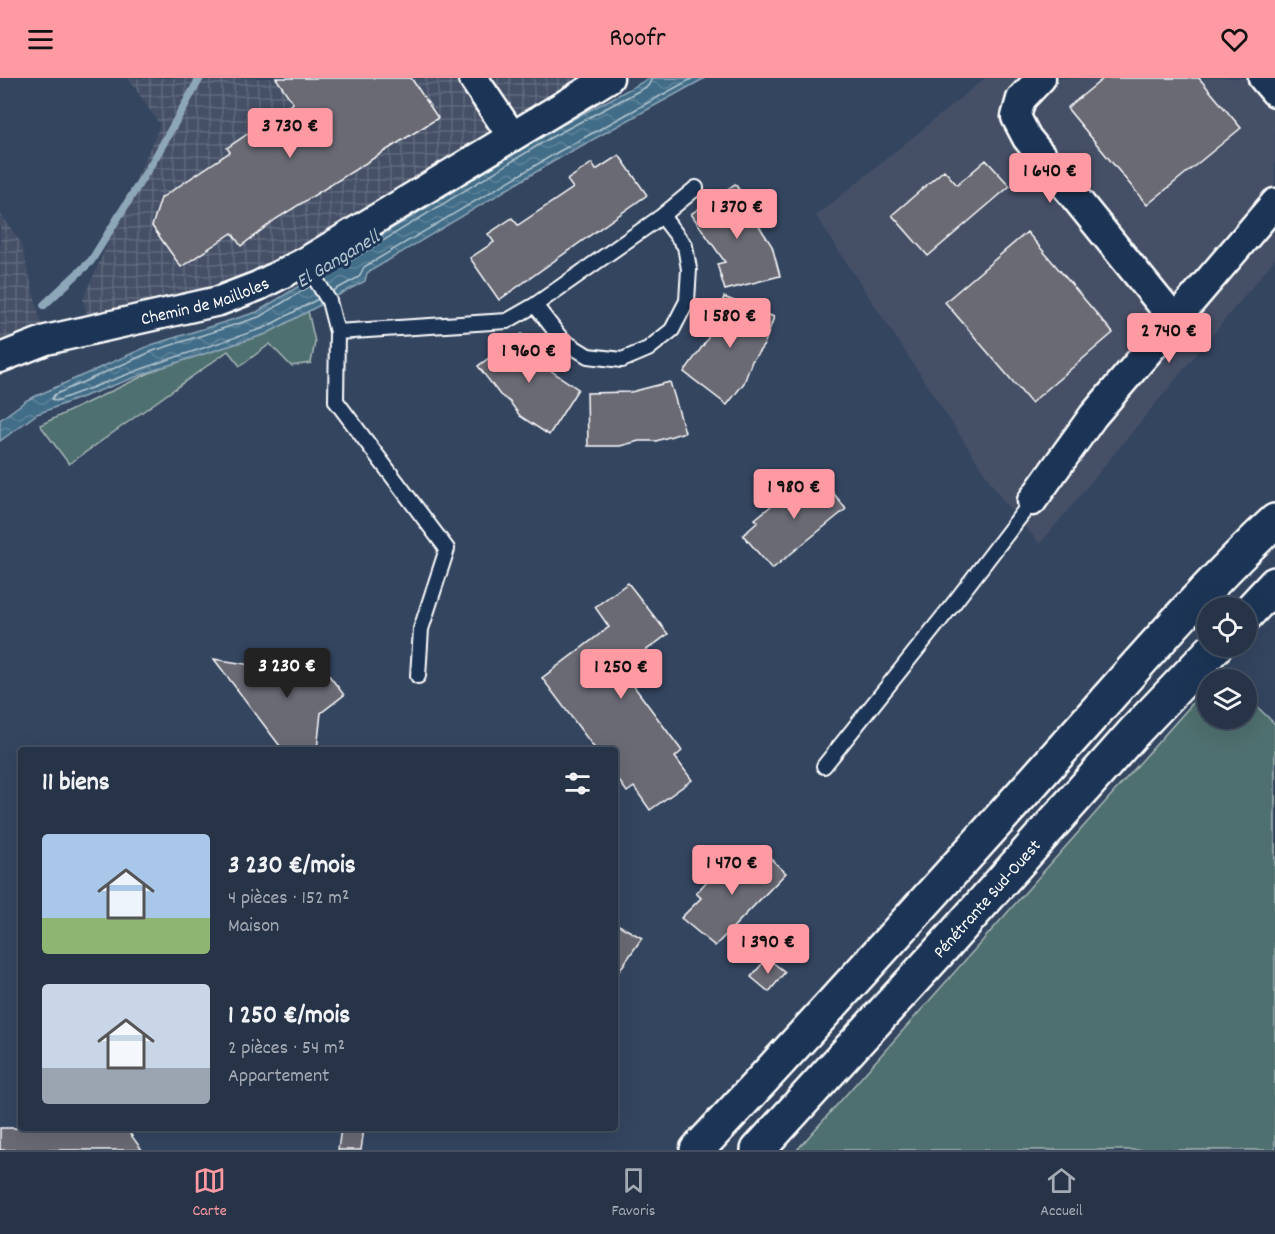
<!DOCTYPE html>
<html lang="fr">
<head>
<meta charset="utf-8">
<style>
  body { margin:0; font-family:Dekko,sans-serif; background:#333f52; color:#f1f3f6; height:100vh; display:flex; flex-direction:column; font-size:22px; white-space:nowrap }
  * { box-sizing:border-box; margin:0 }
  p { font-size:20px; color:#a4aab4 }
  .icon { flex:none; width:33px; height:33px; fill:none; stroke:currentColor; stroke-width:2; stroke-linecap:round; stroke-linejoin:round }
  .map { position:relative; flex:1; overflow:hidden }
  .details { position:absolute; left:18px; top:669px; width:600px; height:384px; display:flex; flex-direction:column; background:#273448; border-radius:6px; box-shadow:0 6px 24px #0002,0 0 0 2px #434f60 }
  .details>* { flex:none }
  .tools { position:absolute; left:1197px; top:519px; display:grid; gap:12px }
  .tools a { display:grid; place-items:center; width:60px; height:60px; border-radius:50%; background:#273448; box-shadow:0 6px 24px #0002,0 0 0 2px #434f60; font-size:30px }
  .price { position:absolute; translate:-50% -51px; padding:0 14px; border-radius:6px; background:#ff9aa2; color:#111; font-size:20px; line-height:39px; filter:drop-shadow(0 2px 3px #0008) }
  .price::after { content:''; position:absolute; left:50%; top:36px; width:18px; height:14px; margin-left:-9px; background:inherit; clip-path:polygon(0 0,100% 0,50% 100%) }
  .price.on { background:#222; color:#fff }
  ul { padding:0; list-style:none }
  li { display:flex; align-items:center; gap:18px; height:150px; padding:0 24px }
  li span { display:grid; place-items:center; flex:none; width:168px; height:120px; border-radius:6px; color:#555 }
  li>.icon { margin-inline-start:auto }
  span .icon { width:72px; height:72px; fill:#fffc; stroke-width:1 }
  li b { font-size:26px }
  h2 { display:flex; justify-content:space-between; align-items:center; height:72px; padding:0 24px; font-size:26px }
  header { display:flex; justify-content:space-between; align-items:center; height:78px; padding:0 24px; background:#ff9aa2; color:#111; font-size:27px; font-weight:600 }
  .tab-bar { display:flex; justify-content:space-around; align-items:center; height:84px; border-top:2px solid #434f60; background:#273448; font-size:16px; color:#a4aab4 }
  .tab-bar a { display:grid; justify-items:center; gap:3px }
  .tab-bar .on { color:#ff9aa2 }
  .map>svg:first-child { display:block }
</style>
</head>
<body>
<header><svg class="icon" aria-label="menu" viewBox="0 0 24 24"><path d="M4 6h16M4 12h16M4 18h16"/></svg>Roofr<svg class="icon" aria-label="heart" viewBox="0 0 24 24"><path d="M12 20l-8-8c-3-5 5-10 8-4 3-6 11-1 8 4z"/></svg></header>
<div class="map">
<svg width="1275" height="1072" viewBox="0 0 1275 1072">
  <defs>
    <pattern id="industrial-grid" width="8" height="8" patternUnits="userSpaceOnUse" patternTransform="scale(1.5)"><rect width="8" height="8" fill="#445066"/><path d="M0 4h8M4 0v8" fill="none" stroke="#606a7d"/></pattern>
    <pattern id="water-waves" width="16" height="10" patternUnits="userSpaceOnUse" patternTransform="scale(1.5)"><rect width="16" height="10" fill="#426d88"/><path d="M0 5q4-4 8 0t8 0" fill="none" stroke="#5e839a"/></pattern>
  </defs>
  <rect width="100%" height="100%" fill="#344560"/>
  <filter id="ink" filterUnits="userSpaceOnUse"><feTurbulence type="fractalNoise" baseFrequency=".0167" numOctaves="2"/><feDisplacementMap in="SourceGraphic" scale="12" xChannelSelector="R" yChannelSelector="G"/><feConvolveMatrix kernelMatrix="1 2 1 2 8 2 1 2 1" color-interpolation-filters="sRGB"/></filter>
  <g filter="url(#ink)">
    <path fill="#445066" d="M985 0H1247L1275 33V181L1040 466 1003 423 816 138Z"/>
    <path fill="url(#industrial-grid)" d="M128 0H580L316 160 252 194 215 208 87 238 83 221 160 47Z
      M0 135 21 165 42 248 0 264Z"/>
    <path fill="#50706f" stroke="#a8b8b7" stroke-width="1.5" d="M308 233 315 264 311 285 291 288 270 266 240 288 228 273 69 386 40 347 160 290 266 256Z
      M1207 609 1208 640H1246L1247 619 1275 646V1072H797Z"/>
    <path fill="url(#water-waves)" stroke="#8ea7b8" stroke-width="1.5" d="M650 0H705L561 79 367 195 365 203 266 256 160 290 37 336 0 363V342L27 322 151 267 257 234 547 55Z"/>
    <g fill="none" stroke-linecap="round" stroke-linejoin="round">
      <path stroke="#b3c5cf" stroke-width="1.5" d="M324 199 550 60 648 8 652 0
        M310 208 259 239 153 273 54 317 52 321 56 323 158 285 264 250 318 221
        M333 213 359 199 364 189 558 74 693 0"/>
      <path stroke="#8ea7b8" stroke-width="8" d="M44 227 91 183 155 80 200 0"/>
    </g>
    <path fill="#6a6a74" stroke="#fff" stroke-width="1.5" d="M276 0H411L438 40 276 141 241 168 232 155 181 189 152 148 161 120 230 74 227 70 293 25Z
      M1104 0H1199L1241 50 1147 127 1067 30Z
      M619 77 647 117 499 222 470 180 494 164 488 156 512 140 518 147 573 110 567 102 592 85 596 92Z
      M986 82 1010 108 928 178 892 137 944 92 957 107Z
      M735 106 757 137 759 148 772 168 780 198 725 212 717 186 725 184 691 136Z
      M1027 154 1113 255 1031 325 945 224Z
      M724 219 774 239 764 267 752 283 744 305 727 327 684 294 707 262Z
      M522 256 547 290 578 311 549 357 520 338 510 324 500 317 478 288Z
      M670 304 685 354 656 363H639L620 368H588L587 315 631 314Z
      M818 396 846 431 772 491 743 457 758 444 755 441 766 432 804 401 807 405Z
      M628 505 668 556 621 591 682 673 675 679 692 702 650 732 634 709 627 714 615 697V672H596L542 600 609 549 595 529Z
      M312 575 344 617 321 635 317 672H283L214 581 289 593Z
      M758 769 786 795 715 868 681 840 701 820 696 815 722 787 730 795Z
      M615 845 642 860 615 899Z
      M767 880 785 894 769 914 751 899Z
      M0 1050H126L142 1072H0Z
      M341 1050H364L361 1072H338Z"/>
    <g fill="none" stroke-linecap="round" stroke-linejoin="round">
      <g stroke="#fff" stroke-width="18">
        <path id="lane" d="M305 184 329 223 337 254 336 323 447 471 421 551 418 598
          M535 227 562 262 588 278 622 282 648 271 672 252 687 223 689 191 685 168 662 138
          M337 254 507 243 535 227 662 138 696 110
          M824 688 954 525 1032 423"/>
      </g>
      <g stroke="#fff" stroke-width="33">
        <g id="street">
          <path d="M473 0 512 58"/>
          <path d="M1041 0 1021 21 1016 39 1027 60 1176 244"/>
          <path d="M1263 0 1275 14"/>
          <path id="s1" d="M0 280 46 262 219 223 258 208 305 184 609 0"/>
          <path d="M1032 423 1093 338 1275 125"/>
        </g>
      </g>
      <g stroke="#fff" stroke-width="38">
        <g id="highway">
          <path d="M1246 537 1275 506"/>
          <path d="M697 1072C819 942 939 809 1058 676 1129 597 1197 516 1275 443"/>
          <path id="s2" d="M758 1072 946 866 1134 654 1216 568"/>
        </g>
      </g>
      <use href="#lane" stroke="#1d3557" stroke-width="14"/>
      <use href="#street" stroke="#1d3557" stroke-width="28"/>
      <use href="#highway" stroke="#1d3557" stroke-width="33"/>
    </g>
  </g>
  <g text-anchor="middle" stroke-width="6" stroke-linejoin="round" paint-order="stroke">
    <g font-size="18" fill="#fff" stroke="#1d3557">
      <text dy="6" stroke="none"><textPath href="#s1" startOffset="213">Chemin de Mailloles</textPath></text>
      <text dy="6" stroke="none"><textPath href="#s2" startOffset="340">Pénétrante Sud-Ouest</textPath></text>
    </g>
    <g font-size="20" font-style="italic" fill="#b3c5cf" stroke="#1d3557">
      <text transform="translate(337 180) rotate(-31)" y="7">El Ganganell</text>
    </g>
  </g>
</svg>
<div class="tools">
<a><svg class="icon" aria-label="locate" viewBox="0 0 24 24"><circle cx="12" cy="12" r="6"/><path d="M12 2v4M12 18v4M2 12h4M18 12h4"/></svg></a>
<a><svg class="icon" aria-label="layers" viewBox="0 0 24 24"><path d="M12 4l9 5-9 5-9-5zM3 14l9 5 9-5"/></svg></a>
</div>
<b class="price" style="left:290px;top:81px">3 730 €</b>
<b class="price" style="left:1050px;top:126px">1 640 €</b>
<b class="price" style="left:737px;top:162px">1 370 €</b>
<b class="price" style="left:730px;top:271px">1 580 €</b>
<b class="price" style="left:1169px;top:286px">2 740 €</b>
<b class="price" style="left:529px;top:306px">1 960 €</b>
<b class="price" style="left:794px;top:442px">1 980 €</b>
<b class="price on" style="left:287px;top:621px">3 230 €</b>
<b class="price" style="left:621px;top:622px">1 250 €</b>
<b class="price" style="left:732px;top:818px">1 470 €</b>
<b class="price" style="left:768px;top:897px">1 390 €</b>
<section class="details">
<h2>11 biens<svg class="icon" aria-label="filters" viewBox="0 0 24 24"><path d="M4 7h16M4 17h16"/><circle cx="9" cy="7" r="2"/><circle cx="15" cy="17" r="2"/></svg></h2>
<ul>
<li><span style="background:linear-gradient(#a9c7e8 70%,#8fb573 0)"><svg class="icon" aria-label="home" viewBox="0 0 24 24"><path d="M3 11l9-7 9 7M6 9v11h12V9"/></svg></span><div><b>3 230 €/mois</b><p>4 pièces · 152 m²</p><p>Maison</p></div></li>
<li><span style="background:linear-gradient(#c9d6e8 70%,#9aa5b1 0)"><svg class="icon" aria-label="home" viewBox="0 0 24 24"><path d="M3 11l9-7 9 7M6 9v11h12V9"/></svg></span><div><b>1 250 €/mois</b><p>2 pièces · 54 m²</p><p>Appartement</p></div></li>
</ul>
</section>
</div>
<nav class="tab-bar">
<a class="on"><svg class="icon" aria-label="map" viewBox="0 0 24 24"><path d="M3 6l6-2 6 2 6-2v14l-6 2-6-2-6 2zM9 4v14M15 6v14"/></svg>Carte</a>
<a><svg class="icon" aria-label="saved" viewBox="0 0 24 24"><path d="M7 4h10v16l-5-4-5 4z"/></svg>Favoris</a>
<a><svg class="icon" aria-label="home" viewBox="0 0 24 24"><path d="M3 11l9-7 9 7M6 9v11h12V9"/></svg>Accueil</a>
</nav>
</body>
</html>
